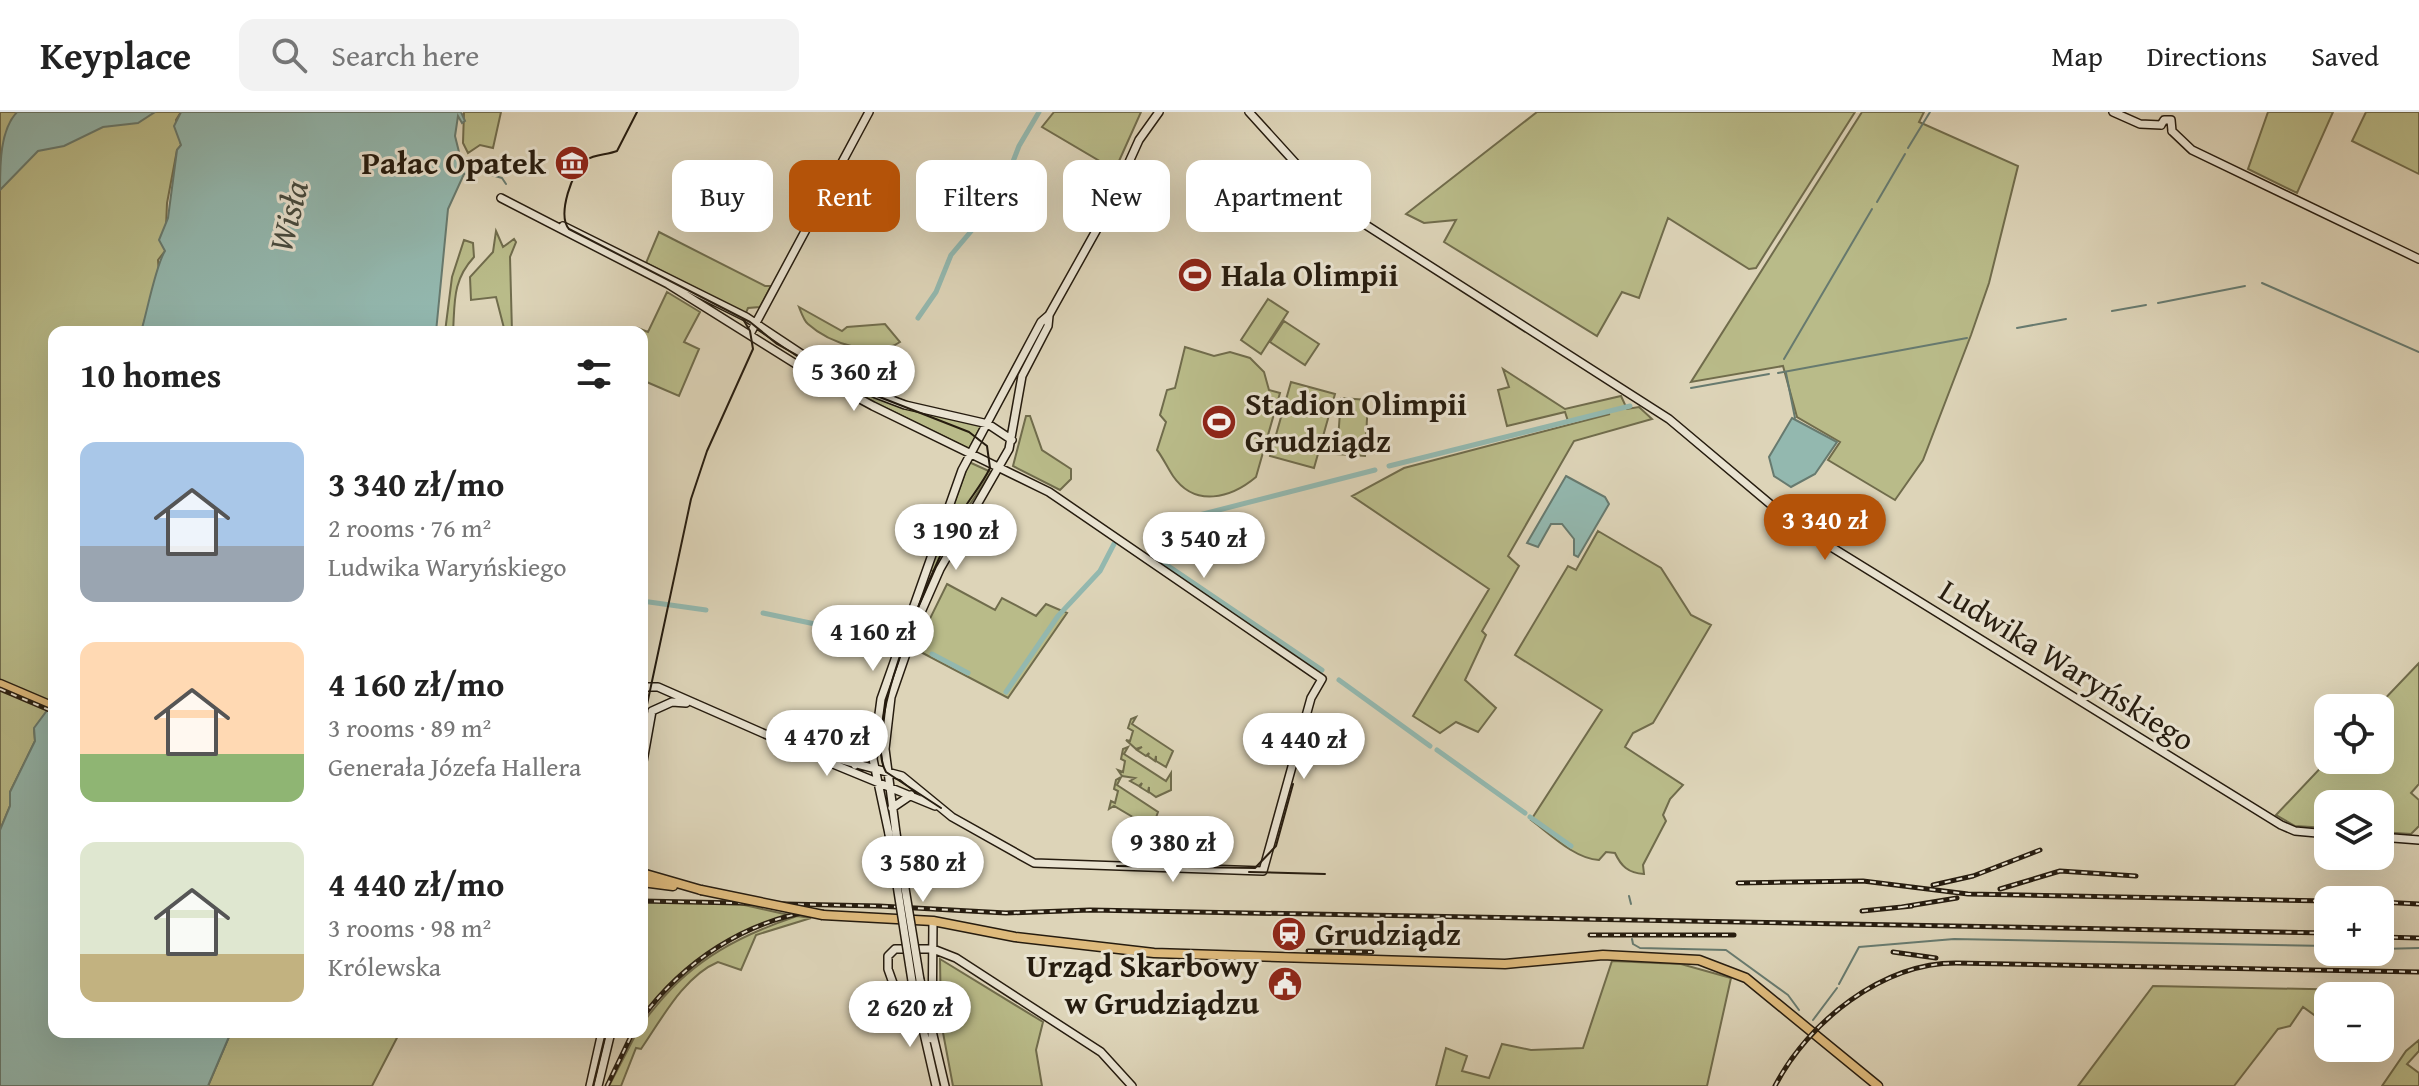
<!DOCTYPE html>
<html lang="en">
<head>
<meta charset="utf-8">
<style>
  body { margin:0; font-family:"Gentium Book Plus",serif; background:#f2f2f2; color:#222; height:100vh; display:flex; flex-direction:column; font-size:30px; white-space:nowrap }
  * { box-sizing:border-box; margin:0 }
  p { font-size:26px; color:#767676 }
  .icon { flex:none; width:44px; height:44px; fill:none; stroke:currentColor; stroke-width:2; stroke-linecap:round; stroke-linejoin:round }
  .map { position:relative; flex:1; overflow:hidden }
  .drawer { position:absolute; left:48px; top:214px; width:600px; height:712px; display:flex; flex-direction:column; background:#fff; border-radius:16px; box-shadow:0 8px 32px #0002 }
  .drawer>* { flex:none }
  .top-card { position:absolute; left:672px; top:48px; width:760px; height:72px; display:flex; gap:16px }
  .buttons { position:absolute; left:2314px; top:582px; display:grid; gap:16px }
  .buttons a { display:grid; place-items:center; width:80px; height:80px; border-radius:16px; background:#fff; box-shadow:0 8px 32px #0002; font-size:40px }
  .price { position:absolute; translate:-50% -68px; padding:0 18px; border-radius:28px; background:#fff; color:#222; font-size:26px; line-height:52px; filter:drop-shadow(0 2px 4px #0008) }
  .price::after { content:''; position:absolute; left:50%; top:48px; width:24px; height:18px; margin-left:-12px; background:inherit; clip-path:polygon(0 0,100% 0,50% 100%) }
  .price.selected { background:#b45309; color:#fff }
  ul { padding:0; list-style:none }
  li { display:flex; align-items:center; gap:24px; height:200px; padding:0 32px }
  li span { display:grid; place-items:center; flex:none; width:224px; height:160px; border-radius:16px; color:#555 }
  li>.icon { margin-inline-start:auto }
  span .icon { width:96px; height:96px; fill:#fffc; stroke-width:1 }
  li b { font-size:34px }
  h2 { display:flex; justify-content:space-between; align-items:center; height:96px; padding:0 32px; font-size:34px }
  .tag { padding:0 28px; border-radius:16px; background:#fff; box-shadow:0 8px 32px #0002; font-size:28px; line-height:72px }
  .tag.selected { background:#b45309; color:#fff }
  header { display:flex; align-items:center; gap:48px; box-sizing:border-box; height:112px; padding:0 40px; background:#fff; border-bottom:2px solid #e0e0e0 }
  header strong { font-size:38px }
  nav { display:flex; gap:44px; margin-inline-start:auto; font-size:28px }
  .search { width:560px; height:72px; background:#f2f2f2; display:flex; align-items:center; gap:20px; box-sizing:border-box; padding:0 28px; border-radius:16px; color:#767676; font-size:30px }
  .map>svg:first-child { display:block }
</style>
</head>
<body>
<header>
<strong>Keyplace</strong>
<div class="search"><svg class="icon" aria-label="search" viewBox="0 0 24 24"><circle cx="10" cy="10" r="6"/><path d="M15 15l6 6"/></svg>Search here</div>
<nav><a>Map</a><a>Directions</a><a>Saved</a></nav>
</header>
<div class="map">
<svg width="2419" height="974" viewBox="0 0 2419 974">
  <rect width="100%" height="100%" fill="#ddd4b8"/>
  <filter id="stains"><feTurbulence type="fractalNoise" baseFrequency=".0025" numOctaves="4"/><feColorMatrix values="0 0 0 0 .2 0 0 0 0 .09 0 0 0 0 .02 0 0 0 .5 -.17"/></filter>
  <radialGradient id="worn" r=".72"><stop offset=".6" stop-color="#630" stop-opacity="0"/><stop offset="1" stop-color="#630" stop-opacity=".3"/></radialGradient>
  <path fill="#b9bb89" stroke="#706c4c" stroke-width="2" d="M0 0H181L176 8 181 33 177 38 167 91 165 139 158 148 159 162 141 220H54V590L34 617 35 629 10 680V694L0 718Z
    M464 0H501L493 36 480 33 468 41 463 31Z
    M1054 0H1141L1115 58 1042 15Z
    M1537 0H1855L1756 156 1749 157 1668 106 1639 186 1622 180 1597 224 1444 130 1456 108 1424 111 1406 102Z
    M1862 0H1924L1919 10 2018 54 1989 171 1971 223 1923 348 1895 388 1828 348 1840 330 1797 305 1783 254 1691 270Z
    M2268 0H2333L2297 81 2248 57Z
    M2366 0H2419V62L2352 29Z
    M1232 73 1248 91 1222 114 1206 96Z
    M496 119 503 135 514 127 516 130 510 145 512 220H505L496 185 471 188 470 165 493 140Z
    M659 120 765 174H771L760 195 748 196 745 203 646 151Z
    M464 128 473 131 474 145C452 169 455 190 453 220H445L452 165Z
    M667 180 700 200 684 230 699 237 679 284 642 268V220H637L638 216 648 220Z
    M1268 187 1288 200 1261 242 1241 228Z
    M799 195 842 219 847 215 885 212 900 230C876 247 829 231 808 212 804 209 801 200 799 195Z
    M1284 209 1319 232 1305 253 1270 230Z
    M1185 235 1214 244 1230 240 1250 246 1264 260 1269 278 1280 281 1256 365C1231 386 1195 396 1173 364 1167 355 1162 344 1157 338L1166 310 1160 303 1167 278 1175 276Z
    M860 246 900 267 892 281 826 247Z
    M1503 257 1565 297 1621 284 1627 297 1639 295 1652 307 1574 329 1508 444 1519 454 1482 519 1486 523 1465 568 1496 596 1478 620 1456 610 1440 621 1413 604 1489 477 1352 384 1404 356 1610 302 1568 309 1565 300 1507 314 1498 278 1509 275Z
    M1291 270 1335 282 1314 356 1270 344Z
    M852 272 980 313V316L969 337 849 278Z
    M1341 286 1368 288 1365 344 1337 342Z
    M1026 304H1030L1042 338 1071 357V367L1060 378 1013 354Z
    M969 350 991 360 963 403 936 460 930 458Z
    M1598 419 1661 456 1691 503 1711 513 1653 611 1633 621 1625 635 1683 673 1670 687 1663 703 1666 709 1643 753 1644 762C1628 761 1621 754 1615 741L1606 740 1599 748C1575 747 1550 722 1531 708L1602 598 1515 543 1568 454 1576 458Z
    M947 472 995 498 1002 486 1036 504 1046 492 1067 501 1008 586 915 537Z
    M2419 551V672L2411 681 2419 688V714L2411 722 2380 720V692H2328V716L2295 714 2276 703 2328 648H2380V596H2376Z
    M1136 605 1132 612 1173 639 1166 655 1156 649V644L1155 649 1148 644 1149 641 1146 644 1137 638 1142 635 1136 637 1126 628 1130 629 1133 619 1128 616 1131 607Z
    M1128 635 1124 642 1166 669 1171 661V678L1156 685 1149 680V675L1148 680 1140 675 1142 671 1139 674 1130 669 1135 666 1122 664 1118 658 1123 660 1125 649 1121 647 1123 637Z
    M1121 665 1117 673 1158 700 1149 725 1148 714 1114 694 1109 697 1111 689 1115 691 1118 679 1114 677 1116 668Z
    M645 790 740 792 789 803C728 821 682 853 642 903Z
    M797 804 811 806 756 823 741 858 718 850C684 864 661 908 641 937L636 936 621 974H609L637 920H642C642 909 650 902 657 893 694 847 741 823 797 804Z
    M940 847 1043 910 1036 938 1042 974H953L941 910Z
    M1612 849 1681 852 1731 866 1707 974H1436L1446 936 1467 944 1462 959 1489 966 1502 932 1531 938 1583 936Z
    M2383 873 2374 884H2328V913L2303 895 2290 914 2278 917 2234 974H2078L2153 874 2356 878Z
    M231 920H400L372 974H208Z
    M2419 928V939L2407 952 2419 961V974H2382L2406 939Z"/>
  <path fill="#93b8af" stroke="#677a6f" stroke-width="2" d="M17 0H155L138 11 103 15 64 34 38 39 0 78C0 52 0 18 17 0Z
    M181 0H461L465 9 462 11 458 4 455 24 462 52 482 54 480 61 464 62 448 97 436 220H141C147 200 156 152 165 139L159 128 168 106 177 38 181 33 174 14Z
    M1792 306 1837 330 1815 362 1791 375 1774 364 1769 345Z
    M1566 364 1605 385 1609 392 1578 445 1574 443V427L1562 412H1551L1538 435 1527 431Z
    M54 589V920H231L208 974H0V718L10 694V680L35 629 34 616Z"/>
  <g fill="none" stroke-linecap="round" stroke-linejoin="round">
    <path stroke="#677a6f" stroke-width="2" d="M1908 36 1930 0
      M505 55 521 59
      M481 60 502 66 506 72
      M1877 90 1905 42
      M2262 171 2419 240
      M2158 191 2245 174
      M2112 199 2146 193
      M2017 216 2066 207
      M1784 247 1872 97
      M1778 261 1967 226
      M1786 261 1795 306
      M1691 276 1769 262
      M1629 784 1631 792
      M1632 827 1633 832 1640 836 1726 838 1788 883 1799 898
      M2380 837 2419 836
      M1839 872 1859 835 1954 827 2328 834
      M1813 908 1837 876"/>
    <path stroke="#93b8af" stroke-width="5" d="M918 206 936 180 951 143 999 86 1019 34 1039 0
      M1389 354 1630 294
      M1164 412 1375 358
      M1155 445 1322 558
      M642 489 706 498
      M763 501 886 527
      M932 542 968 561
      M1339 568 1430 634
      M1006 580 1058 504 1100 459 1114 432
      M1437 638 1525 701
      M1530 705 1571 734"/>
    <g stroke="#261c0f" stroke-width="10">
      <path id="secondary" d="M1249 0 1320 78 1355 106 1669 307 1794 412 2281 713 2295 719 2328 722
        M2113 0 2140 12 2161 13
        M2161 13 2164 8H2171L2172 19
        M2172 19 2192 38 2419 147
        M501 86 668 172 799 254 873 294 1049 380 1322 567 1311 586 1263 759 1034 751 952 705 902 664 797 636
        M563 114 746 205 803 243 876 282 905 293 988 312 1012 328
        M750 222 869 0
        M642 575H658L799 637
        M652 599 672 590 686 591
        M828 650 935 694
        M855 653 872 635
        M642 655 652 599
        M892 696 911 683
        M896 721 885 637 891 585 918 507 940 457 1009 337 1022 264 1048 214 1049 204
        M889 722 873 647 881 587 962 358 1041 210 1049 203 1106 101 1139 28 1159 0
        M2380 725 2419 728
        M920 868 945 974
        M912 869 936 974
        M919 907 904 902 888 857V844L895 837H933L956 846 1101 940 1132 974
        M932 927 933 809
        M590 974 602 920
        M598 974 611 920"/>
    </g>
    <g stroke="#261c0f" stroke-width="11">
      <path id="primary" d="M0 572 54 595
        M642 761 701 778
        M642 770 673 774
        M823 803 933 809 1015 825 1154 841 1505 852 1603 843 1699 848 1746 866 1878 974"/>
    </g>
    <use href="#secondary" stroke="#e9e3d1" stroke-width="7"/>
    <use href="#primary" stroke="#deba7c" stroke-width="8"/>
    <path stroke="#261c0f" stroke-width="2" d="M637 0 617 39C607 43 595 42 586 48 572 59 557 103 569 117L750 210 777 232 854 275 969 320 987 334 990 356C982 373 969 387 960 403 936 450 860 613 886 660L941 696
      M642 616 691 387 707 339 753 237 750 219 743 207
      M1117 754 1255 756 1276 734 1293 672
      M1249 760 1325 762
      M593 974 606 920"/>
    <g stroke="#261c0f" stroke-width="5">
      <path id="rail" d="M0 577 54 600
        M1738 771 1863 769 1968 782 2328 789
        M1933 773 1973 764 2040 738
        M2000 777 2060 759 2136 764
        M642 789 879 794 1006 801 1090 798 2328 821
        M2380 790 2419 792
        M1902 795 1957 786
        M1862 799 1912 794
        M1590 823H1734
        M2380 825 2419 826
        M1308 839 1372 840
        M1893 840 1936 846
        M642 906C683 850 746 808 815 799
        M607 974 633 920
        M1775 974C1808 910 1882 851 1956 851L2419 860"/>
    </g>
    <use href="#rail" stroke="#e9e3d1" stroke-width="2" stroke-dasharray="6" stroke-linecap="butt"/>
    <g stroke="#261c0f" stroke-width="10" stroke-linecap="butt">
      <path id="secondary-bridge" d="M896 721 920 868
        M889 722 912 869"/>
    </g>
    <g stroke="#261c0f" stroke-width="11" stroke-linecap="butt">
      <path id="primary-bridge" d="M701 778 823 803"/>
    </g>
    <use href="#secondary-bridge" stroke="#e9e3d1" stroke-width="7"/>
    <use href="#primary-bridge" stroke="#deba7c" stroke-width="8"/>
  </g>
  <defs>
    <g id="museum-disc" transform="scale(1.8)"><circle r="9.5" fill="#8f2418" stroke="#e9e3d1"/><path d="M0-6L6-3V-2H-6V-3ZM-5-1h2V3h-2ZM-1-1h2V3h-2ZM3-1h2V3H3ZM-6 4H6V6H-6Z" fill="#fff"/></g>
    <g id="stadium-disc" transform="scale(1.8)"><circle r="9.5" fill="#8f2418" stroke="#e9e3d1"/><path d="M0-5a6.5 5 0 1 0 0 10a6.5 5 0 1 0 0-10ZM-3.5-1.8h7v3.6h-7Z" fill="#fff"/></g>
    <g id="station-disc" transform="scale(1.8)"><circle r="9.5" fill="#8f2418" stroke="#e9e3d1"/><path d="M-3-6H3Q5-6 5-4V2Q5 4 3 4L4.5 6H3L1.5 4h-3L-3 6H-4.5L-3 4Q-5 4-5 2V-4Q-5-6-3-6ZM-3.5-4v3h7v-3ZM-3.5 1v1.5H-2V1ZM2 1v1.5H3.5V1Z" fill="#fff"/></g>
    <g id="civic-disc" transform="scale(1.8)"><circle r="9.5" fill="#8f2418" stroke="#e9e3d1"/><path d="M-.6-6.5H3V-4.5H.6V-3L4-1V1h2V6H-6V1h2V-1L-.6-3ZM-1.2 2.5V6h2.4V2.5Z" fill="#fff"/></g>
  </defs>
  <g fill-rule="evenodd">
    <use href="#museum-disc" x="572" y="51"/>
    <use href="#stadium-disc" x="1195" y="163"/>
    <use href="#stadium-disc" x="1219" y="310"/>
    <use href="#station-disc" x="1289" y="822"/>
    <use href="#civic-disc" x="1285" y="872"/>
  </g>
  <g text-anchor="middle" stroke-width="6" stroke-linejoin="round" paint-order="stroke">
    <g font-size="32" font-weight="bold" fill="#261c0f" stroke="#e9e3d1" text-anchor="start">
      <text x="546" y="62" text-anchor="end">Pałac Opatek</text>
      <text x="1221" y="174">Hala Olimpii</text>
      <text x="1245" y="303">Stadion Olimpii<tspan x="1245" dy="37">Grudziądz</tspan></text>
      <text x="1315" y="833">Grudziądz</text>
      <text x="1259" y="865" text-anchor="end">Urząd Skarbowy<tspan x="1259" dy="37">w Grudziądzu</tspan></text>
    </g>
    <g font-size="32" fill="#261c0f" stroke="#e9e3d1">
      <text transform="translate(2067 553) rotate(32)" y="11">Ludwika Waryńskiego</text>
    </g>
    <g font-size="34" font-style="italic" fill="#474b3f" stroke="#e9e3d1">
      <text transform="translate(288 104) rotate(-76)" y="12">Wisła</text>
    </g>
  </g>
  <rect width="100%" height="100%" filter="url(#stains)"/>
  <rect width="100%" height="100%" fill="url(#worn)"/>
</svg>
<div class="buttons">
<a><svg class="icon" aria-label="locate" viewBox="0 0 24 24"><circle cx="12" cy="12" r="6"/><path d="M12 2v4M12 18v4M2 12h4M18 12h4"/></svg></a>
<a><svg class="icon" aria-label="layers" viewBox="0 0 24 24"><path d="M12 4l9 5-9 5-9-5zM3 14l9 5 9-5"/></svg></a>
<a>+</a>
<a>−</a>
</div>
<b class="price" style="left:854px;top:301px">5 360 zł</b>
<b class="price selected" style="left:1825px;top:450px">3 340 zł</b>
<b class="price" style="left:956px;top:460px">3 190 zł</b>
<b class="price" style="left:1204px;top:468px">3 540 zł</b>
<b class="price" style="left:873px;top:561px">4 160 zł</b>
<b class="price" style="left:827px;top:666px">4 470 zł</b>
<b class="price" style="left:1304px;top:669px">4 440 zł</b>
<b class="price" style="left:1173px;top:772px">9 380 zł</b>
<b class="price" style="left:923px;top:792px">3 580 zł</b>
<b class="price" style="left:910px;top:937px">2 620 zł</b>
<div class="top-card">
<a class="tag">Buy</a>
<a class="tag selected">Rent</a>
<a class="tag">Filters</a>
<a class="tag">New</a>
<a class="tag">Apartment</a>
</div>
<section class="drawer">
<h2>10 homes<svg class="icon" aria-label="filters" viewBox="0 0 24 24"><path d="M4 7h16M4 17h16"/><circle cx="9" cy="7" r="2"/><circle cx="15" cy="17" r="2"/></svg></h2>
<ul>
<li><span style="background:linear-gradient(#a9c7e8 65%,#9aa5b1 0)"><svg class="icon" aria-label="home" viewBox="0 0 24 24"><path d="M3 11l9-7 9 7M6 9v11h12V9"/></svg></span><div><b>3 340 zł/mo</b><p>2 rooms · 76 m²</p><p>Ludwika Waryńskiego</p></div></li>
<li><span style="background:linear-gradient(#ffd9b3 70%,#8fb573 0)"><svg class="icon" aria-label="home" viewBox="0 0 24 24"><path d="M3 11l9-7 9 7M6 9v11h12V9"/></svg></span><div><b>4 160 zł/mo</b><p>3 rooms · 89 m²</p><p>Generała Józefa Hallera</p></div></li>
<li><span style="background:linear-gradient(#dfe7d0 70%,#c2b280 0)"><svg class="icon" aria-label="home" viewBox="0 0 24 24"><path d="M3 11l9-7 9 7M6 9v11h12V9"/></svg></span><div><b>4 440 zł/mo</b><p>3 rooms · 98 m²</p><p>Królewska</p></div></li>
</ul>
</section>
</div>
</body>
</html>
